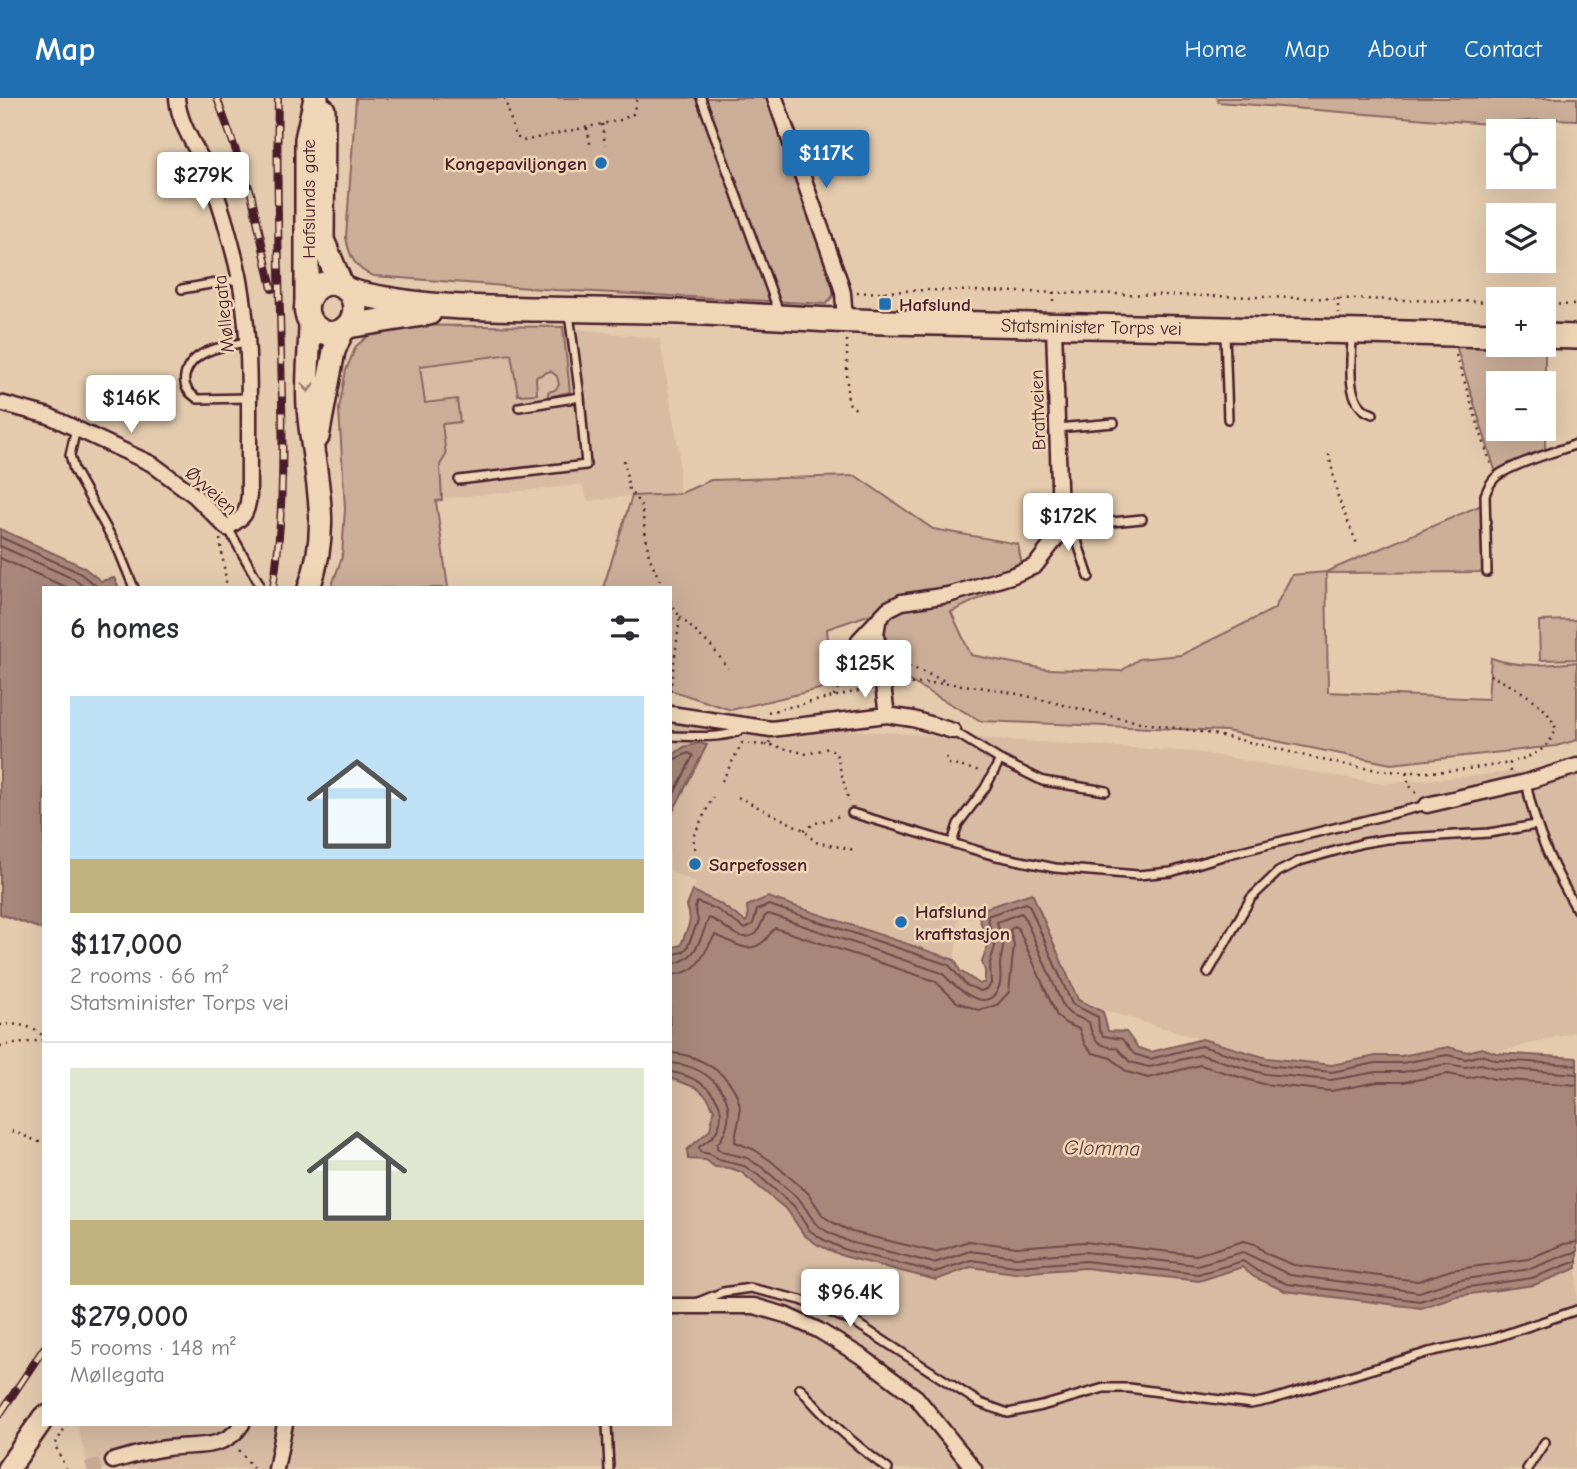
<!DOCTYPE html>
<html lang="en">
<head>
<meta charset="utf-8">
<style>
  body { margin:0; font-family:"Comic Neue",sans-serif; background:#f2f2f3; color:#2b2b33; height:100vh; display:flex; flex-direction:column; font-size:26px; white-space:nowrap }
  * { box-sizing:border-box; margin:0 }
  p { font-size:23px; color:#7c7c81 }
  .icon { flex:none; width:38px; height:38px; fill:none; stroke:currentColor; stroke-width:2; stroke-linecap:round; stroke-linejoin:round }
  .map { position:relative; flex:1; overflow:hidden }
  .details { position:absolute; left:42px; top:488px; width:630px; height:840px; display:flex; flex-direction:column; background:#fff; border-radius:0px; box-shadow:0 7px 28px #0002 }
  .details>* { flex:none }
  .controls { position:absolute; left:1486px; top:21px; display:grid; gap:14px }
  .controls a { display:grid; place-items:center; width:70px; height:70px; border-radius:0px; background:#fff; box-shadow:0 7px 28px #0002; font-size:35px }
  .price { position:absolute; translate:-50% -60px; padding:0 16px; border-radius:7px; background:#fff; color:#222; font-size:23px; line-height:46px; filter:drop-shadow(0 2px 4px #0008) }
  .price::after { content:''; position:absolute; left:50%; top:42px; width:21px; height:16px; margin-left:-10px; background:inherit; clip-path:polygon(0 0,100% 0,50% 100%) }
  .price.active { background:#1f6fb2; color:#fff }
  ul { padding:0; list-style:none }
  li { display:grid; align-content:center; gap:14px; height:371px; padding:0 28px }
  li+li { border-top:2px solid #e1e1e2 }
  li span { display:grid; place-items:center; height:217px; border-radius:0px; color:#555 }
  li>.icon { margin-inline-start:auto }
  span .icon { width:126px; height:126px; fill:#fffc; stroke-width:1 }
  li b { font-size:30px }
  h2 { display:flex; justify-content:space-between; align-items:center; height:84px; padding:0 28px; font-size:30px }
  header { display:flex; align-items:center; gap:42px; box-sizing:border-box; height:98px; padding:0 35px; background:#1f6fb2; color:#fff }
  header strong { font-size:33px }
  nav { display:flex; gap:38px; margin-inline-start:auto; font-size:24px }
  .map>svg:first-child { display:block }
</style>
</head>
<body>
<header>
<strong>Map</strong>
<nav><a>Home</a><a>Map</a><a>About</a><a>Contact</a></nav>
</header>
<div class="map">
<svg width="1577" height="1371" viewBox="0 0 1577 1371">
  <rect width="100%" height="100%" fill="#e4cbae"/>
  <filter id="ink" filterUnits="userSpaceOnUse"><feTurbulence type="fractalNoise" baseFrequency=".0143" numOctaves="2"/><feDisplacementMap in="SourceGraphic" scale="14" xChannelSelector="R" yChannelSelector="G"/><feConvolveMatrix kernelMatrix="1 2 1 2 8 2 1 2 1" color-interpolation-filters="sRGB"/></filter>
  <g filter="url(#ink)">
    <path fill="#d7bca3" d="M393 227 563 229 660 241 679 355V396L632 398 588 403 582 387 345 410 339 311 346 272 356 248Z
      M670 622 775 638 836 631 1196 654 1382 686 1537 672 1577 659V934L1496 955 1482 950 1467 954 1447 949 1401 958H1375L1332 967 1267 960 1098 911 1078 902 1031 795 977 814 978 817 968 822 965 816 958 822 955 862 768 799 747 808 748 820 746 825 719 805 693 793 696 785 670 773V719L707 648 699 645 684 649 670 659Z
      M670 980 697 990 708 1000 714 1013 710 1032 697 1041V1063L706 1062 715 1069 730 1070 754 1083 788 1113 804 1137 818 1147 843 1158 936 1182 971 1169 1015 1175 1085 1170 1199 1183 1242 1169 1254 1179 1285 1193 1421 1210 1456 1198 1534 1187 1577 1170V1371H89L77 1327 670 1326Z"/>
    <path fill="#caae98" stroke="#8a6662" stroke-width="2" fill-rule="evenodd" d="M356 0H768L834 186 833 198 826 206 556 192 374 178C355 172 349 157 346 139Z
      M1217 0H1577V22L1553 21 1488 26 1218 4Z
      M393 227 563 229 570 294 548 299V294L555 292 559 287 557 278 550 273 536 279 537 296 518 297 511 256 420 268 425 305 457 301 460 324 442 326 446 357 440 367 442 402 436 403 448 490H331L342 459 345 410 339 311 346 272 356 248 372 235Z
      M1452 235 1498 247H1544L1545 238V358L1497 378ZM1498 285H1544V331H1498Z
      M856 378 933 431 1018 446 1024 479 951 514 971 557 1045 571 1121 573 1139 561 1181 557 1274 511 1292 477 1326 474 1486 405 1487 474 1326 475 1328 594 1488 601 1491 560C1519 570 1547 567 1577 564V642L1556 648 1391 666 1226 633 981 623 899 577 877 514 827 531 832 588 731 612 670 592V490H603L632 398 679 396 711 382Z
      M1577 522V561L1540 562 1539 523Z"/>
    <path fill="#a78779" stroke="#825d5a" stroke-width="2" d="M0 431 82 468 101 483 114 480 119 490H44V832L0 816Z
      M699 645 707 647 670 719V659L684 649Z
      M693 793 719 805 746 824 748 820 747 808 768 799 955 862 960 873 980 886 985 884V873L982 864 988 847 977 813 1032 795 1078 902 1103 914 1108 933 1126 934 1138 950 1151 954 1202 941 1267 960 1332 967 1376 958H1401L1448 949 1467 954 1482 950 1496 955 1577 960V1170L1534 1187 1456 1198 1421 1210 1285 1193 1254 1179 1242 1169 1199 1183 1085 1170 1015 1175 971 1169 936 1182 843 1158 818 1147 804 1137 788 1113 741 1074 730 1070 715 1069 706 1062 688 1061 687 1052 710 1032 714 1012 708 1000 697 990 670 980V850L681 847C686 830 694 827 687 808Z"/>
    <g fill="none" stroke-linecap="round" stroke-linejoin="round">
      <path stroke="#6f494a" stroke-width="2" d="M0 439 78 474 98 489 111 490
        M0 448 74 481 85 490
        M0 460 68 490
        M670 663 689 655 693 658 670 704
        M670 857 683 854 687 850 698 823 695 809 697 804 716 811 745 831 753 826 757 812 769 807 949 867 966 887 981 893 988 890 991 886 990 865 995 848 987 818 1026 805 1029 807 1072 906 1098 919 1099 932 1103 938 1122 941 1134 956 1150 961 1201 948 1266 967 1332 974 1376 965H1402L1447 957 1466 961 1482 957 1496 962 1577 967
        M670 866C697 864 700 840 709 820 726 825 738 848 757 835L765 818 769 816 942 875C953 887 988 920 999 889 1002 882 1000 875 1000 867 1000 860 1004 853 1003 845 1003 838 998 831 997 824L1021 815 1024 818 1064 910 1070 916 1089 924C1092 942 1099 949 1117 950L1130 964 1149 969 1201 957 1265 976 1331 982 1377 974H1403L1448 966 1465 969 1481 966 1495 970 1577 976
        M670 877C701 875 701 858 715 837 732 842 746 859 764 843 769 839 771 833 775 830L935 883 957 904 978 912 997 907 1009 894 1014 847 1010 832 1015 828 1018 830 1057 918 1065 925 1079 931 1085 947 1093 955 1111 960 1127 974 1148 980 1200 967 1263 986 1331 993 1378 984H1404L1448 976 1467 980 1481 977 1494 981 1577 987
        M670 955C699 956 738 979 740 1011 741 1022 735 1033 735 1044L755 1052 771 1063 808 1095 823 1118 832 1124 852 1134 935 1154 969 1143 1017 1149 1084 1144 1196 1157 1244 1143 1255 1146 1267 1156 1294 1167 1418 1183 1451 1172 1528 1161 1564 1146 1577 1144
        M670 965C703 967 736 992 727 1027 725 1035 723 1040 717 1046V1050L722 1054 747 1060 763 1070 800 1102 815 1125 826 1133 849 1144 934 1165 970 1153 1016 1159 1085 1154 1197 1167 1243 1154 1290 1177 1419 1194 1453 1183 1530 1171 1568 1156 1577 1154
        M670 974C699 977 734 1003 716 1034 713 1040 704 1045 699 1049L700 1054 710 1056 719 1062 744 1068 758 1077 794 1108 809 1132 822 1141 846 1152 935 1174 971 1162 1016 1168 1085 1163 1198 1176 1243 1163 1257 1173 1287 1186 1420 1203 1455 1191 1532 1180 1577 1163"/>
      <path stroke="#c5a994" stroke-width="14" stroke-dasharray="14 7" stroke-linecap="butt" d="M87 1371 113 1363"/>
      <g stroke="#4a1f2b" stroke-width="12">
        <path id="service" d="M701 0 780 217
          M182 191 239 181
          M1225 236 1228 321
          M1352 238C1352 262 1343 307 1373 316
          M247 244C225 248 191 251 185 278 183 289 189 295 198 301L248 300
          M519 309 580 299
          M1057 330 1114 325
          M76 331 70 357 74 372 118 451 134 490
          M459 382 586 367 580 299 569 216
          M1069 426 1072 428 1089 479
          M1072 428 1142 421
          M228 430 259 485
          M1487 474 1485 397C1488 389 1491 383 1497 378 1515 365 1555 354 1577 346
          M953 633 1000 662 1043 683 1106 693
          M671 638C690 638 731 642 744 629
          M1526 684C1536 735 1552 768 1577 812
          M852 715 992 757 1055 770 1138 777 1171 774 1229 756 1427 707
          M952 745 958 726 985 690 1000 662
          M1208 875 1251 800 1278 774 1300 763 1363 745 1387 741 1489 735 1536 727
          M698 1204 723 1194 750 1190 801 1202 856 1225 980 1305 1008 1315 1042 1308 1104 1290H1129L1251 1306 1270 1302 1429 1254 1494 1240 1577 1212
          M800 1290C826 1322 855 1347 888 1371
          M607 1326 609 1371
          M1527 1371 1545 1344"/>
      </g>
      <g stroke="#4a1f2b" stroke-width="19">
        <path id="minor" d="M775 0 840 184 843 195 845 223
          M0 305 49 318 152 366 194 397 227 430C244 419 247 417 249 397 248 321 254 228 234 156 227 129 219 100 208 74 197 50 179 27 177 0
          M878 524 876 536 887 617
          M859 542 888 511 902 504 948 497 1011 478 1035 468 1058 438 1060 419 1054 228
          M670 616 771 631 887 617 913 621 953 633
          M1427 707 1526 684 1577 668
          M670 1208H754L785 1217 818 1232 864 1260 916 1299 974 1371
          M113 1363C131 1358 149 1352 167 1350 194 1346 225 1353 242 1326
          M276 1371 285 1326"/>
      </g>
      <g stroke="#4a1f2b" stroke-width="26">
        <path id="primary" d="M318 339 334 253 343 232
          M309 490C333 424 313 375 308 309 306 281 310 252 310 223
          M8 1371 44 1319"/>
      </g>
      <g stroke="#4a1f2b" stroke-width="28">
        <g id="trunk">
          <path d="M323 12 322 142 341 187"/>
          <path id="s1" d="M348 192C369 219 337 250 314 228 298 213 309 185 331 185 338 185 342 189 348 192 361 197 380 200 393 202 441 210 490 210 538 211 575 212 612 212 650 213 729 215 807 222 886 224 1090 229 1294 231 1498 237"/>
          <path d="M307 203V41L316 0"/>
          <path d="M348 228 429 215"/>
          <path d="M1544 238 1577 239"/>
        </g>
      </g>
      <path stroke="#4a1f2b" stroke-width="2.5" stroke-dasharray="2 5" stroke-linecap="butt" d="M505 0 515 38 523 43 620 22 633 16 637 0
        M602 26 605 47
        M587 30 591 50
        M884 193V201
        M1053 194V207
        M857 195 928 192 1498 204
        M1338 200V215
        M1544 206 1577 207
        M847 242V297L850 307 856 311
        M1456 257 1491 367
        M1329 356 1338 399 1357 446
        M624 362 629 392 641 407 649 458 663 490
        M220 441 227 490
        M670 503 680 519 670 596
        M680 519 712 549 728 570
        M896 563 945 583
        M1490 577C1515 590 1546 603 1556 631 1547 655 1532 657 1510 665V674
        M897 587C972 579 1034 601 1106 617 1146 627 1186 630 1226 639 1287 651 1347 673 1409 674 1442 675 1476 670 1510 665
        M834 598 853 557
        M768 614 867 591
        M771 647 807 656 829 650 836 655 849 704
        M946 659 949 666 981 673
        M1406 675 1409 687 1417 696
        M722 683 742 645 765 647
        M738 699 804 732 815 744 855 752
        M804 732 816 725 840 718
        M695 751 693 739 713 699
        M0 927C16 925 32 927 44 939
        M0 948 44 942
        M12 1033 44 1046
        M239 1352 254 1371
        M66 1371 55 1347 67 1326"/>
      <use href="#service" stroke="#eed6b6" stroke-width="7"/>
      <use href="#minor" stroke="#eed6b6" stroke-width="14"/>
      <use href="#primary" stroke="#eed6b6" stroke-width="21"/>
      <use href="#trunk" stroke="#eed6b6" stroke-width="23"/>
      <g stroke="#4a1f2b" stroke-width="8">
        <path id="rail" d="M217 0 251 95 272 191
          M273 490C285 413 283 334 281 256 279 171 276 85 278 0
          M0 1316 44 1250"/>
      </g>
      <use href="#rail" stroke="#eed6b6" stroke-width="5" stroke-dasharray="16" stroke-linecap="butt"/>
      <path stroke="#4a1f2b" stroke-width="2.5" stroke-dasharray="2 5" stroke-linecap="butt" d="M870 591 897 587
        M765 647 769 648 770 639"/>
    </g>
    <defs><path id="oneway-chevron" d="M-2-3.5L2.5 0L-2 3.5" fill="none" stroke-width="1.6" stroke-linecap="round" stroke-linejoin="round" transform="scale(1.75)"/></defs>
    <use stroke="#9c7a70" href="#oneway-chevron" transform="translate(308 289) rotate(90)"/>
  </g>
  <g fill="#1f6fb2" stroke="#eed6b6" stroke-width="2.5">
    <circle cx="601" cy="65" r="7"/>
    <rect x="878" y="199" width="14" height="14" rx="3.5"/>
    <circle cx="695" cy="766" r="7"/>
    <circle cx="901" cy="824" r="7"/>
  </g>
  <g text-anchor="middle" stroke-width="5" stroke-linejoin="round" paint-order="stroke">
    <g font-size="19" font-weight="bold" fill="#4a1f2b" stroke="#eed6b6" text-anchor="start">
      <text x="587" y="72" text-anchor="end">Kongepaviljongen</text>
      <text x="899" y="213">Hafslund</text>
      <text x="709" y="773">Sarpefossen</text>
      <text x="915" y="820">Hafslund<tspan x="915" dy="22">kraftstasjon</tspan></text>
    </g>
    <g font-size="19" fill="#4a1f2b" stroke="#eed6b6">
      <text transform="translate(308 101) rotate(-90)" y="7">Hafslunds gate</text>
      <text transform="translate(223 216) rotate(-96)" y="7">Møllegata</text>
      <text dy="7" stroke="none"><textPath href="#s1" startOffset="900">Statsminister Torps vei</textPath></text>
      <text transform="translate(1037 312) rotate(-92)" y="7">Brattveien</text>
      <text transform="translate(212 392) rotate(42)" y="7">Øyveien</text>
    </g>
    <g font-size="21" font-style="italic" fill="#61393e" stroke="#eed6b6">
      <text transform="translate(1102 1050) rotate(1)" y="7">Glomma</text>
    </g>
  </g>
</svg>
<div class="controls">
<a><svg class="icon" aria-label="locate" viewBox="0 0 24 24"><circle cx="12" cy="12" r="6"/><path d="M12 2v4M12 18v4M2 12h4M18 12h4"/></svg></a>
<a><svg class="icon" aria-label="layers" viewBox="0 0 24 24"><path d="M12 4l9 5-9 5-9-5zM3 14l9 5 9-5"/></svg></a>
<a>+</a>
<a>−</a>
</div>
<b class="price active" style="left:826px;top:92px">$117K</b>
<b class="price" style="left:203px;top:114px">$279K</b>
<b class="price" style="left:131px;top:337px">$146K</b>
<b class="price" style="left:1068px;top:455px">$172K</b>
<b class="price" style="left:865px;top:602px">$125K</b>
<b class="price" style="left:850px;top:1231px">$96.4K</b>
<section class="details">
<h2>6 homes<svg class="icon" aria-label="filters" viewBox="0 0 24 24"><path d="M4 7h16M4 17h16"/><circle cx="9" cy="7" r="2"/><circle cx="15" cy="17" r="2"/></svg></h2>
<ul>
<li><span style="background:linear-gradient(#bfe0f5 75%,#c2b280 0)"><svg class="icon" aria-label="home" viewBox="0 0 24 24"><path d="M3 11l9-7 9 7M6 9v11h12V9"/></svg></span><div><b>$117,000</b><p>2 rooms · 66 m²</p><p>Statsminister Torps vei</p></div></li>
<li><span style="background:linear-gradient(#dfe7d0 70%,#c2b280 0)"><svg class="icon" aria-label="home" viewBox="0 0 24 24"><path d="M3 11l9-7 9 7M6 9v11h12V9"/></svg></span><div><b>$279,000</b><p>5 rooms · 148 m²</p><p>Møllegata</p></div></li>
</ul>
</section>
</div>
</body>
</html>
